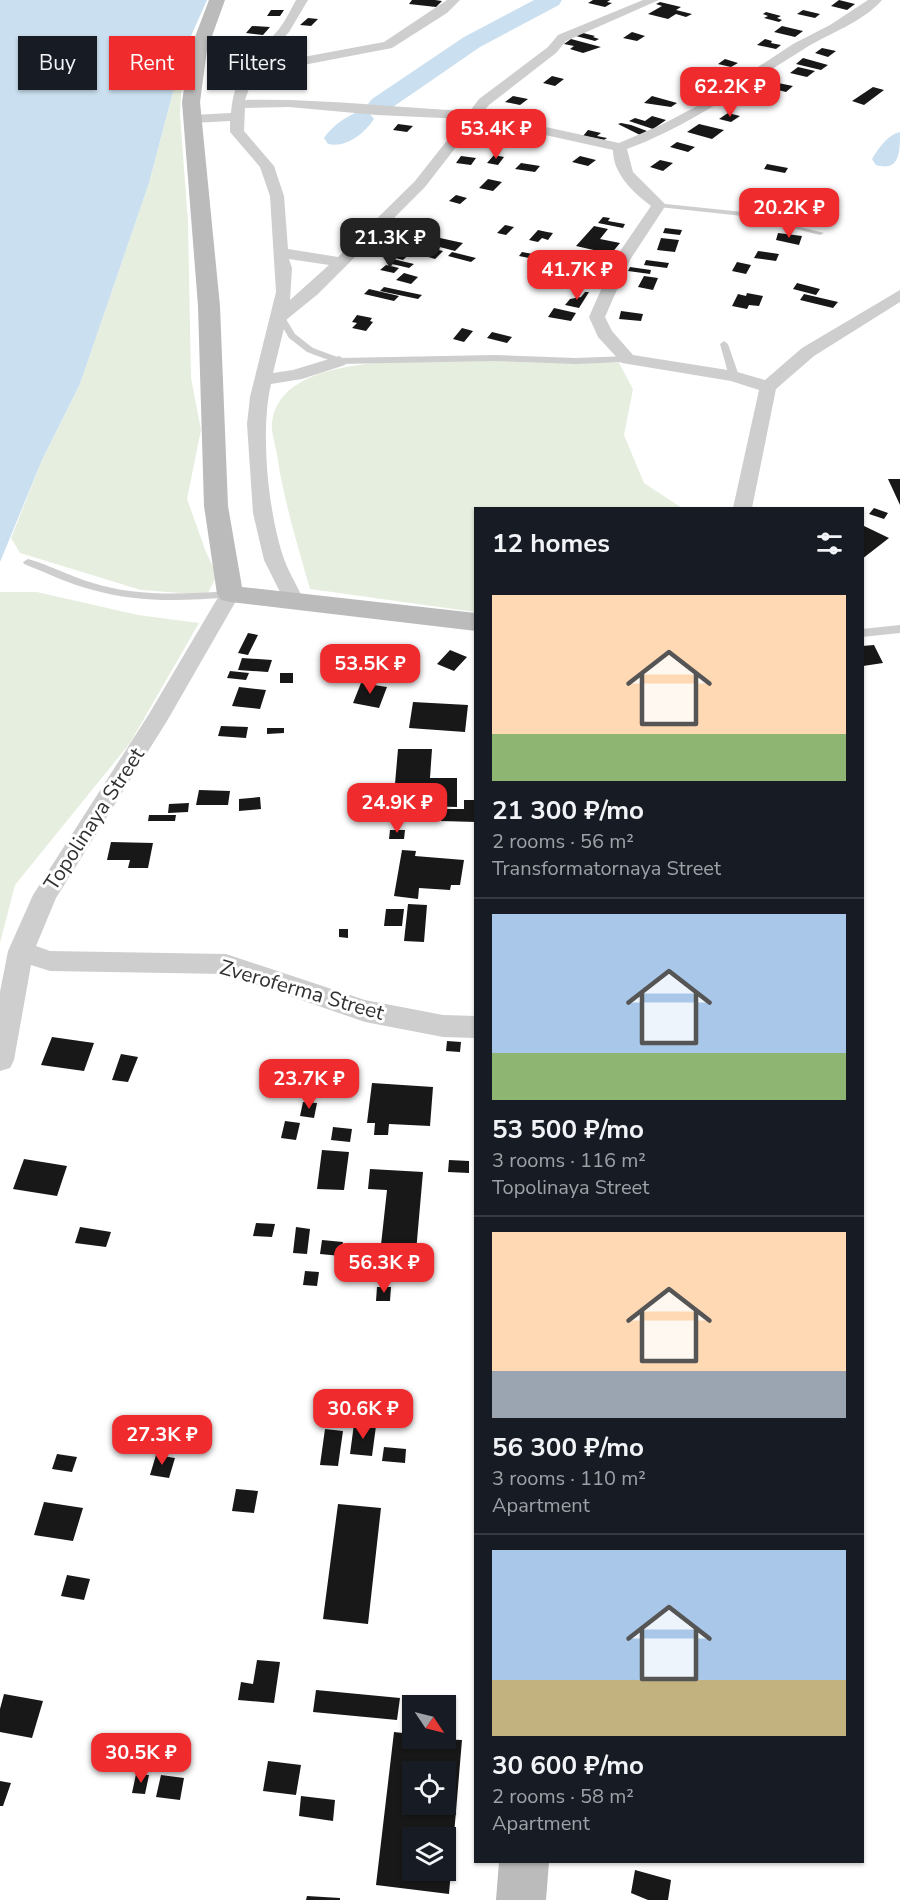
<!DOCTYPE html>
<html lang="en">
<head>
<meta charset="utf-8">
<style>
  body { margin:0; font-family:"Nunito Sans",sans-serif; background:#242831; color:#f1f3f6; height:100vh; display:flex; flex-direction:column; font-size:22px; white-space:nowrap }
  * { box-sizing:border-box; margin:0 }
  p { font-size:20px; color:#9ea1a6 }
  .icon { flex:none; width:33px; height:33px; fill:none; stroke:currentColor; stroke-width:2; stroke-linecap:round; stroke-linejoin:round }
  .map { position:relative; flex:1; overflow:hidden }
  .panel { position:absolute; left:474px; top:507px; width:390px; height:1356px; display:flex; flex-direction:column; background:#171b24; border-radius:0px; box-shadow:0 2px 4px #0004 }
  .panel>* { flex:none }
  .banner { position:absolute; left:18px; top:36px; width:366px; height:54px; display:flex; gap:12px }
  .needle { width:39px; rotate:125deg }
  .controls { position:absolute; left:402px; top:1695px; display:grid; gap:12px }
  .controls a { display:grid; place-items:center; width:54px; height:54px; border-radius:0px; background:#171b24; box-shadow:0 2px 4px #0004; font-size:30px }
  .price { position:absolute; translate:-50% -51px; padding:0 14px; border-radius:12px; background:#f02b2e; color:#fff; font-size:20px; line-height:39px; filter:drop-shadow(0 2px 3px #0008) }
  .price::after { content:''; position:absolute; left:50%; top:36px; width:18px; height:14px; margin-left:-9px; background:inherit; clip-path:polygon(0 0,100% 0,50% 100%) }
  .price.on { background:#222; color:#fff }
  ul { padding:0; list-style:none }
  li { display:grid; align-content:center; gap:12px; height:318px; padding:0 18px }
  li+li { border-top:2px solid #363941 }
  li span { display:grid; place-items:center; height:186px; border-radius:0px; color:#555 }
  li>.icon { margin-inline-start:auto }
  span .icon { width:108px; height:108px; fill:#fffc; stroke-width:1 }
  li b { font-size:26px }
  h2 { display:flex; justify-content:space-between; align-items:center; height:72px; padding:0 18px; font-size:26px }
  .chip { padding:0 21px; border-radius:0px; background:#171b24; box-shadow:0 2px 4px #0004; font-size:21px; line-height:54px }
  .chip.on { background:#f02b2e; color:#fff }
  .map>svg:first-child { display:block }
</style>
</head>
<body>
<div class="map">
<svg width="900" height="1900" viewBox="0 0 900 1900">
  <rect width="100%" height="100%" fill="#fff"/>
  <path fill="#e6efdf" d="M183 54 180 114 188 222 191 378 201 430 187 499 206 552 217 575 207 595 141 590 20 553 11 538 42 460 80 384 149 183Z
    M479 360 619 363 633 389 624 435 644 483 682 508H476L475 612 310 589C297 544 284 501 277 455 276 446 271 433 272 423 279 350 427 362 479 360Z
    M0 592H37L138 615 199 623 130 743 15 885 0 943Z"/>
  <path fill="#cadfef" d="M0 0H207L183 54 149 183 80 384 42 460 0 562Z"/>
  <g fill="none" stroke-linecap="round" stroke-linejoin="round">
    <path fill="#cadfef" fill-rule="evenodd" d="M534 0H562L559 5 480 47 390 109 381 112 372 109 368 104 372 99 464 37Z
      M361 111 370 114 374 119C364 134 346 148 328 144L324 138C332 126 347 115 361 111Z
      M900 132C900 152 900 172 876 165L872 159C879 148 887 135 900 132Z"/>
  </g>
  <path fill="#181818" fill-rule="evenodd" d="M412 0H435L442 1 436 7 409 4Z
    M593 0H610L607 2 612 3 605 7 588 3Z
    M839 0 855 4 847 10 831 6Z
    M660 2 681 7 676 10 692 14 686 17 676 14 668 19 648 14 662 6 656 4Z
    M271 10H284L280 16H267Z
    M803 10 820 14 815 18 797 14Z
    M766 12 781 16 777 18 782 20 779 22 764 18 768 16 763 14Z
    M308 18 318 19 311 26 300 25Z
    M252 26 270 27 263 35 246 33Z
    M782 26 803 31 795 37 774 32Z
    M632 32 645 36 637 41 623 38Z
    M583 33 595 36 593 37 599 39 595 41 576 36Z
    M571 39 601 47 583 53 570 49 574 46 564 44Z
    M765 39 772 41 771 43 781 45 776 49 757 45Z
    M822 48 836 51 828 57 815 53Z
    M803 58 828 65 821 70 796 64Z
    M725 59 738 63 731 67 718 64Z
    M798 67 815 71 807 77 790 73Z
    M552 76 564 79 555 86 543 83Z
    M778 83 793 86 786 92 770 88Z
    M873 87 884 90 864 105 852 101Z
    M513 96 528 99 520 105 505 102Z
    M652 96 677 103 671 107 644 103Z
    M728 113 740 116 731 122 719 119Z
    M652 116 666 120 653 129 629 121 635 118 645 121Z
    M621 123 631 125 647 131 640 135 618 124Z
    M398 124 413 126 407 132 393 130Z
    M699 124 724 130 712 139 687 132Z
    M588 130 601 133 597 136 607 138 604 140 583 136Z
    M677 142 695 147 688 152 670 147Z
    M494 155 504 157 498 165 487 163Z
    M461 156 476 158 471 165 456 163Z
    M580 156 596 160 588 166 572 162Z
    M660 160 673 163 663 171 650 167Z
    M521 163 540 166 535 172 515 169Z
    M767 164 788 168 785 173 764 169Z
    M488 179 502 182 493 191 479 188Z
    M456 195 467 198 460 204 449 201Z
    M603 217 610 218 608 221 625 224 623 228 598 223Z
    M410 218 432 223 425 229 403 224Z
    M505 225 514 227 506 235 497 233Z
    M594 226 608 229 600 239 620 243 611 254 576 246Z
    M665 228 682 230 680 235 663 233Z
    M538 230 547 232 553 233 548 240 542 238 538 242 529 240Z
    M778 233 802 236 799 245 776 240Z
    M440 238 463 243 455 251 432 245Z
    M661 238 679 240 675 252 657 250Z
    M396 240 418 246 403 260 381 254Z
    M430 248 443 251 435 259 422 255Z
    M591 250 609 256 599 263 581 257Z
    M758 251 779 254 776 261 754 258Z
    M452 252 476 258 471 262 448 256Z
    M522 252 543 256 539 260 519 256Z
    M393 259 414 264 409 268 388 263Z
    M646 260 669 263 667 268 644 265Z
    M737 262 751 265 746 274 732 271Z
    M588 264 605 267 600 273 584 270Z
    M386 265 399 268 394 273 380 270Z
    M630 267 651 270 650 274 628 271Z
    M550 271 570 276 564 282 544 278Z
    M579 272 600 276 592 287 571 283Z
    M404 273 418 277 411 284 396 280Z
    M644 276 658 278 653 290 638 287Z
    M797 283 820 289 816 295 793 289Z
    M384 287 422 295 418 299 380 291Z
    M369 289 399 296 394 301 364 294Z
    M585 292H589L579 308 565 305 570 299 581 297Z
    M747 293 763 296 759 306 749 305 747 309 732 306 738 294 746 296Z
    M804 294 838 302 833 308 800 300Z
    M554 308 576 313 571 321 548 317Z
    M621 311 643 314 641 321 619 319Z
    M357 315 372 318 370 321 373 322 366 331 352 328 357 323 352 322Z
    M462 328 473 331 464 342 453 339Z
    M492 332 512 337 507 343 487 338Z
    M888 479H900V505Z
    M874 508 888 513 884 519 869 514Z
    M862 525 889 538 862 559Z
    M248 633 258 635 248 655 238 653Z
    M874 645 883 663 863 666 862 646Z
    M450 650 467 657 454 671 437 664Z
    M242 658 272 660 268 672 238 670Z
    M230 671 249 673 246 680 227 678Z
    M280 673H293V683H280Z
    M361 683 387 687 379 708 353 703Z
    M239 687 266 690 260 709 232 706Z
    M413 702 468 705 465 732 409 728Z
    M221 726 248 727 246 738 218 736Z
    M267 728H284V733L267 734Z
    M398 749H432L430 778H457V807L422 806V812H408L410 785 395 784Z
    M199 790 230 791 228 805H196Z
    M260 797 261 809 239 811V799Z
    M464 800H476V822L441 821V809H464Z
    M189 803 188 812 168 813 169 804Z
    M149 815H176L175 821H148Z
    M390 830H405L404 839H389Z
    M111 842 153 843 148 868H128L130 860H107Z
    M402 850 416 851 415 856 464 860 460 885H451L450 890 419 888 418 899 394 896Z
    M408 904 427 905 424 942 404 941Z
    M386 909H404L402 926H384Z
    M339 929H348V938L339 937Z
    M52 1037 94 1043 84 1071 41 1065Z
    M447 1041 461 1042 460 1052 446 1051Z
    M121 1054 138 1057 128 1082 112 1080Z
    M295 1065 326 1069 319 1096 288 1093Z
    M372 1083 433 1087 430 1126 389 1124 388 1135H374L375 1123H367Z
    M303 1102 317 1103 314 1118 300 1116Z
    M285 1121 300 1123 296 1140 281 1138Z
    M333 1127 352 1129 350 1142 331 1140Z
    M322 1150 349 1152 344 1190 317 1189Z
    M24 1159 67 1166 57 1196 13 1189Z
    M449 1160 469 1161V1173L448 1172Z
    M370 1169 423 1172 414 1275 361 1271 364 1243 381 1245 387 1190 368 1189Z
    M256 1223 275 1224 272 1237 253 1236Z
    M80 1227 111 1232 106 1247 75 1243Z
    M296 1227 310 1229 307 1254 293 1253Z
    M322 1240 343 1242 341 1256 320 1254Z
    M305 1271 319 1272 317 1286 303 1285Z
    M377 1287H391L390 1301H376Z
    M354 1424 376 1426 372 1456 350 1454Z
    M325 1429 343 1431 338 1466 320 1465Z
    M384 1447 406 1449 405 1463 382 1461Z
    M57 1454 77 1457 72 1472 52 1469Z
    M156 1455 175 1458 169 1478 150 1475Z
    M236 1489 258 1491 254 1513 232 1511Z
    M44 1502 83 1508 73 1541 34 1535Z
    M338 1504 381 1508 368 1624 323 1619Z
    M67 1575 90 1579 84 1600 61 1596Z
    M257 1660 280 1662 274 1703 238 1700 241 1682 253 1684Z
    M316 1690 400 1698 397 1720 313 1712Z
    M4 1694 43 1701 32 1738 0 1732V1709Z
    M394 1732 412 1734V1738L462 1740 449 1894 376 1885ZM412 1772H446V1804H412ZM412 1838H446V1870H412Z
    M268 1761 301 1765 296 1795 263 1791Z
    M136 1774 149 1775 145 1794 132 1793Z
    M161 1775 184 1778 180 1800 156 1797Z
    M0 1781 11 1783 3 1806H0Z
    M301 1796 335 1800 333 1821 299 1816Z
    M635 1870 671 1880 668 1900H648L631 1893Z
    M307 1896 340 1898V1900H306Z"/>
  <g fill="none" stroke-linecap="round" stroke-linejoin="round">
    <path fill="#cecece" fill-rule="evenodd" d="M656 203 743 212 824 233 820 235 743 216 659 207 655 205Z
      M277 314H283L295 334 313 348 340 358 495 355 575 358 628 356 633 359 628 362 575 364 495 361 339 364 307 352 289 338 276 316Z
      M724 341 728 344 739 376 737 378 729 376 720 344Z
      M28 559C50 565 71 577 93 583 137 597 184 594 230 591L235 594 230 597C184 601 138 603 93 590 69 584 47 573 24 564L23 562Z
      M900 625V633L862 637V629Z"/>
    <path fill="#cecece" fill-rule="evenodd" d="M296 0H308L289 32 262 61 298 58 384 42 447 0H460L447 13 392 48 298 66 256 69 245 100C320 98 395 108 470 111L479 99 548 47 558 35 643 0H659L566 41 556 53 489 105 482 113 619 143 661 125 705 102 793 44 830 25 868 0H882C862 23 829 33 804 49 745 85 692 125 627 149L633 172 666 205 630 260 605 317 612 331 633 355 734 371 765 380 802 348 900 290V302L814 356 776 389 752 508H733L759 390 731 381 622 363 598 337 589 317 614 260 651 206C633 192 613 174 613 150L477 120 425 187 318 294 286 320 273 373 293 370 339 356 348 361 345 365 302 379 271 384C260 431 268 513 284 559 289 573 298 587 304 601L301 606H287L264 560 253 513 247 424 250 397 276 292 270 196 260 167 230 132V121L193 123 186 119 193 115 231 113C235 69 253 60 279 29 286 20 291 9 296 0ZM289 107 377 115 464 119 415 181 338 257 288 249 284 196 274 166 244 131 245 108ZM289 259 329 265 290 300 292 268Z
      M230 588 237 589 240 594 167 721 56 898 36 946 50 951 226 954 365 1000 443 1015 476 1016V1038L443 1037 365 1022 226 974 50 971 31 965 14 1060 10 1068 0 1071V992L8 951 33 895 149 714 220 594 223 589Z"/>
    <path fill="#bbb" fill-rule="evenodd" d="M209 0H225L207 50 200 102 220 306 228 506 242 587 476 613V631L230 602 221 600 217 594 204 506 198 306 182 102 190 50Z
      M499 1862H549L546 1900H496Z"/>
  </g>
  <g text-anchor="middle" stroke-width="6" stroke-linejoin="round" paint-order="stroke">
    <g font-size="21" fill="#313131" stroke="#fff">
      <text transform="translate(94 819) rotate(-57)" y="7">Topolinaya Street</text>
      <text transform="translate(302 990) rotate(16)" y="7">Zveroferma Street</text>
    </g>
  </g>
</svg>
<div class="controls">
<a><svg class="needle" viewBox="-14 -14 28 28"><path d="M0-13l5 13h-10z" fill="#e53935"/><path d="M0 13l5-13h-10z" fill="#9ea1a6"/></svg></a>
<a><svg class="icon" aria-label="locate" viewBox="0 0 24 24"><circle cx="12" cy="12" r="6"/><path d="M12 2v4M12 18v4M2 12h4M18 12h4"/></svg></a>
<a><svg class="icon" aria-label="layers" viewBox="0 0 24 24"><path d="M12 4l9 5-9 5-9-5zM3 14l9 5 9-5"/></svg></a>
</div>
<b class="price" style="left:730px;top:118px">62.2K ₽</b>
<b class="price" style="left:496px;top:160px">53.4K ₽</b>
<b class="price" style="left:789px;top:239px">20.2K ₽</b>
<b class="price on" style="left:390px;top:269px">21.3K ₽</b>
<b class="price" style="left:577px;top:301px">41.7K ₽</b>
<b class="price" style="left:370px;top:695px">53.5K ₽</b>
<b class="price" style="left:397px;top:834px">24.9K ₽</b>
<b class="price" style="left:309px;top:1110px">23.7K ₽</b>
<b class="price" style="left:384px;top:1294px">56.3K ₽</b>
<b class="price" style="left:363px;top:1440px">30.6K ₽</b>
<b class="price" style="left:162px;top:1466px">27.3K ₽</b>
<b class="price" style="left:141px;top:1784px">30.5K ₽</b>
<div class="banner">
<a class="chip">Buy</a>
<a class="chip on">Rent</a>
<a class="chip">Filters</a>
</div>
<section class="panel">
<h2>12 homes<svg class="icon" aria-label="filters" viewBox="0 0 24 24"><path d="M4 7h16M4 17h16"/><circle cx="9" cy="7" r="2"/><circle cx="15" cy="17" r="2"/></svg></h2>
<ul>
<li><span style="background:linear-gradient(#ffd9b3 75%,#8fb573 0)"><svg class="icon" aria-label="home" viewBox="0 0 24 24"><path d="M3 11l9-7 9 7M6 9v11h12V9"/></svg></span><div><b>21 300 ₽/mo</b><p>2 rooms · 56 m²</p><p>Transformatornaya Street</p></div></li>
<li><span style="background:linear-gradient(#a9c7e8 75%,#8fb573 0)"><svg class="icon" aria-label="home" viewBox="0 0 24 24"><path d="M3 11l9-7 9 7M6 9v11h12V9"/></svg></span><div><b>53 500 ₽/mo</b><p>3 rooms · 116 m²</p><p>Topolinaya Street</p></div></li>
<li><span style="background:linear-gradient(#ffd9b3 75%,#9aa5b1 0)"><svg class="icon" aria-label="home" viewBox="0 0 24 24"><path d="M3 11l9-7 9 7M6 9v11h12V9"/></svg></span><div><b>56 300 ₽/mo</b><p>3 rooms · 110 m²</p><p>Apartment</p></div></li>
<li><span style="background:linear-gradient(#a9c7e8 70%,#c2b280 0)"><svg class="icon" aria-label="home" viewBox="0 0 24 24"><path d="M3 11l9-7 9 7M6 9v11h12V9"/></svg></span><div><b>30 600 ₽/mo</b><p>2 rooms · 58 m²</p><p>Apartment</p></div></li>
</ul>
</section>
</div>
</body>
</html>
